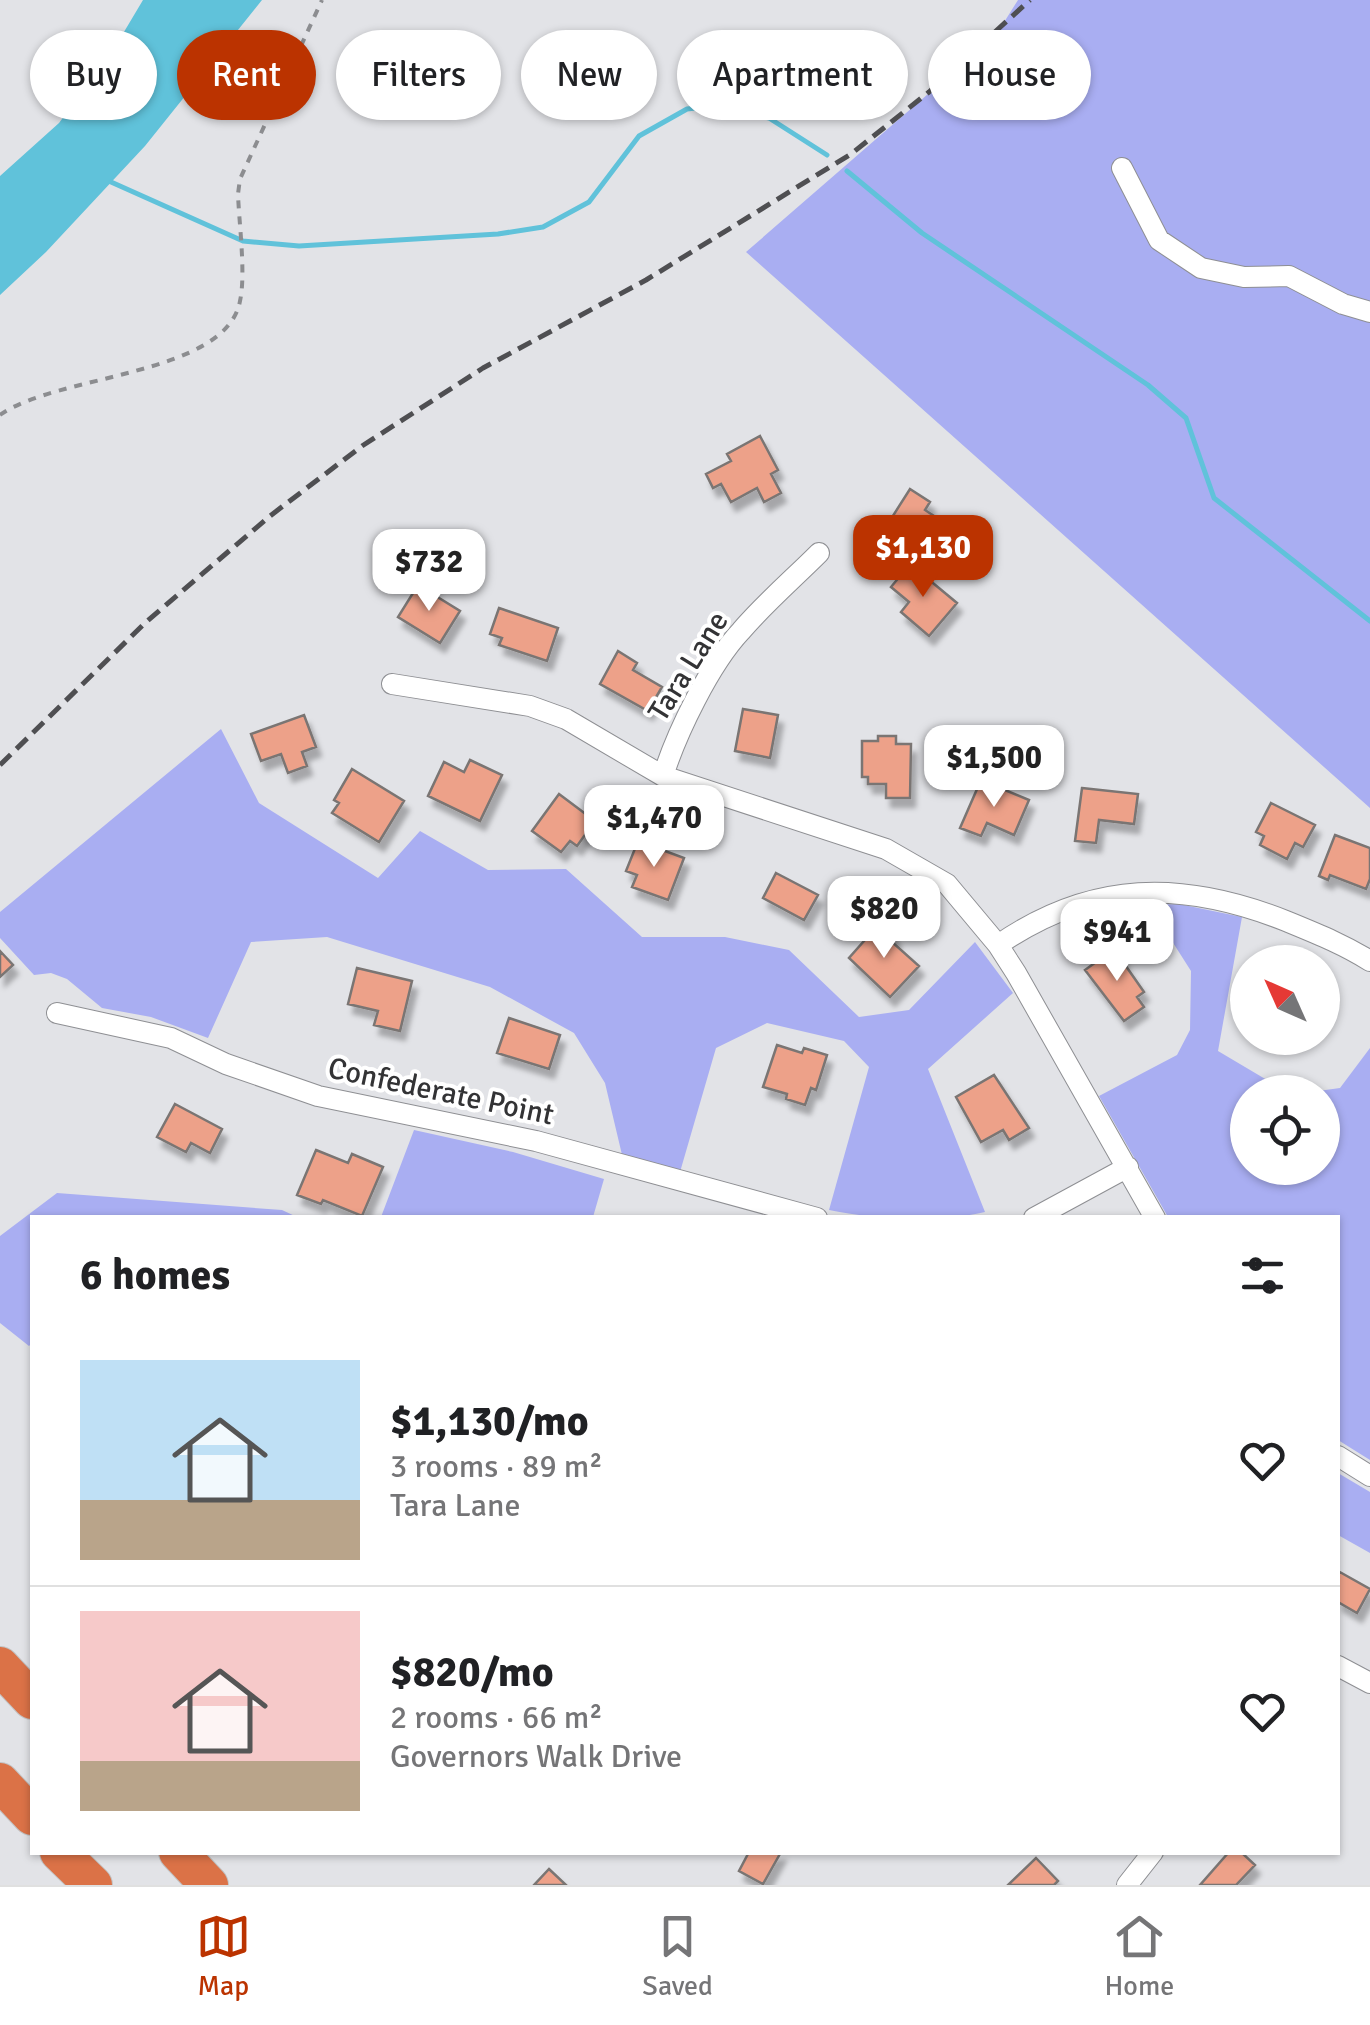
<!DOCTYPE html>
<html lang="en">
<head>
<meta charset="utf-8">
<style>
  body { margin:0; font-family:Signika,sans-serif; background:#f2f2f2; color:#202124; height:100vh; display:flex; flex-direction:column; font-size:38px; white-space:nowrap }
  * { box-sizing:border-box; margin:0 }
  p { font-size:32px; color:#757577 }
  .icon { flex:none; width:55px; height:55px; fill:none; stroke:currentColor; stroke-width:2; stroke-linecap:round; stroke-linejoin:round }
  .map { position:relative; flex:1; overflow:hidden }
  .details { position:absolute; left:30px; top:1215px; width:1310px; height:640px; display:flex; flex-direction:column; background:#fff; border-radius:0px; box-shadow:0 2px 8px #0004 }
  .details>* { flex:none }
  .banner { position:absolute; left:30px; top:30px; width:1310px; height:90px; display:flex; gap:20px }
  .needle { width:65px; rotate:315deg }
  .buttons { position:absolute; left:1230px; top:945px; display:grid; gap:20px }
  .buttons a { display:grid; place-items:center; width:110px; height:110px; border-radius:50%; background:#fff; box-shadow:0 2px 8px #0004; font-size:50px }
  .price { position:absolute; translate:-50% -85px; padding:0 22px; border-radius:20px; background:#fff; color:#222; font-size:32px; line-height:65px; filter:drop-shadow(0 2px 5px #0008) }
  .price::after { content:''; position:absolute; left:50%; top:60px; width:30px; height:22px; margin-left:-15px; background:inherit; clip-path:polygon(0 0,100% 0,50% 100%) }
  .price.active { background:#b30; color:#fff }
  ul { padding:0; list-style:none }
  li { display:flex; align-items:center; gap:30px; height:250px; padding:0 50px }
  li+li { border-top:2px solid #e0e0e0 }
  li span { display:grid; place-items:center; flex:none; width:280px; height:200px; border-radius:0px; color:#555 }
  li>.icon { margin-inline-start:auto }
  span .icon { width:120px; height:120px; fill:#fffc; stroke-width:1 }
  li b { font-size:42px }
  h2 { display:flex; justify-content:space-between; align-items:center; height:120px; padding:0 50px; font-size:42px }
  .tag { padding:0 35px; border-radius:45px; background:#fff; box-shadow:0 2px 8px #0004; font-size:35px; line-height:90px }
  .tag.active { background:#b30; color:#fff }
  .tab-bar { display:flex; justify-content:space-around; align-items:center; height:140px; border-top:2px solid #e0e0e0; background:#fff; font-size:28px; color:#757577 }
  .tab-bar a { display:grid; justify-items:center; gap:5px }
  .tab-bar .active { color:#b30 }
  .map>svg:first-child { display:block }
</style>
</head>
<body>
<div class="map">
<svg width="1370" height="1885" viewBox="0 0 1370 1885">
  <defs>
    <filter id="shadow"><feDropShadow dx="5" dy="9" stdDeviation="2.5" flood-color="#0004"/></filter>
  </defs>
  <rect width="100%" height="100%" fill="#e2e3e7"/>
  <path fill="#a9aef2" d="M1018 0H1370V808L746 252 996 35Z
    M221 729 259 803 378 878 420 831 488 870 566 869 642 937H725L789 950 859 1017 909 1010 975 942 1013 993 928 1069 985 1212C935 1223 879 1220 829 1210L869 1067 844 1041 767 1023 716 1048 680 1172 623 1159 605 1083 574 1033 490 987 327 937 251 942 208 1038 151 1017 102 1008 67 979 51 973 34 975 0 938V912Z
    M1179 904 1242 917 1218 1051 1287 1092H1248V1168H1322V1092H1311L1340 1088 1370 1048V1460L1338 1440V1218L1168 1217 1099 1096 1177 1055 1190 1030 1191 971 1149 905Z
    M414 1130 513 1152 604 1179 593 1217H381Z
    M57 1193 282 1210 297 1217 32 1218V1343L29 1346 0 1323V1236Z
    M1338 1473 1370 1492V1553L1338 1535Z"/>
  <path fill="#60c2da" d="M143 0H262L145 146 46 252 0 295V176L59 123 112 52Z"/>
  <g fill="none" stroke-linecap="round" stroke-linejoin="round">
    <path stroke="#60c2da" stroke-width="5" d="M847 171 922 233 1148 385 1186 418 1214 498 1370 621
      M111 182 243 241 299 246 498 234 543 227 589 202 639 136 687 109 713 106 769 118 827 155"/>
  </g>
  <path fill="#eda189" stroke="#7a7573" stroke-width="2.5" filter="url(#shadow)" d="M760 436 778 470 771 474 781 493 764 502 757 488 731 502 721 484 713 488 706 474 731 461 727 454Z
    M910 489 930 502 925 510 940 520 925 545 889 522Z
    M910 564 957 603 929 636 901 612 909 602 891 587Z
    M418 585 460 611 440 643 398 617Z
    M499 608 558 628 547 661 499 645 502 638 490 634Z
    M618 651 637 663 633 670 662 687 648 711 600 684Z
    M743 709 778 715 770 758 735 751Z
    M304 715 316 747 302 752 307 766 288 773 281 754 261 761 251 734Z
    M878 736H896V744H911L910 798H886V784H868V777H862V741H878Z
    M470 760 502 775 480 821 428 796 444 762 464 772Z
    M352 769 404 801 379 842 332 813 339 803 334 800Z
    M981 780 1029 800 1014 835 987 823 981 836 960 828Z
    M1082 788 1138 794 1134 824 1099 820 1096 843 1075 841Z
    M559 794 595 821 577 846 570 841 561 852 532 831Z
    M1271 803 1315 825 1303 847 1295 843 1287 859 1260 845 1264 836 1256 832Z
    M1335 835 1370 848V879L1366 889 1330 875 1328 880 1319 876Z
    M638 841 684 858 668 900 632 887 637 875 626 871Z
    M776 873 818 895 804 920 763 898Z
    M880 923 896 938 892 942 919 966 890 997 849 958Z
    M1114 949 1144 992 1137 997 1144 1007 1124 1021 1085 970Z
    M0 951 13 965 0 977Z
    M357 968 412 981 400 1031 374 1025 378 1011 348 1004Z
    M509 1018 560 1035 549 1069 497 1053Z
    M777 1045 802 1053 804 1048 827 1055 816 1090 811 1088 805 1105 786 1099 787 1094 763 1087Z
    M994 1075 1029 1128 1009 1140 1003 1130 981 1142 956 1097Z
    M175 1104 222 1129 210 1153 191 1143 186 1152 157 1137Z
    M316 1150 348 1163 352 1154 383 1167 362 1216 323 1200 321 1204 297 1195Z
    M1338 1571 1370 1589 1357 1613 1338 1602Z
    M749 1852H781L763 1884 739 1871Z
    M1229 1852H1241L1255 1865 1236 1885H1200Z
    M1036 1858 1058 1881 1054 1885H1008Z
    M549 1869 566 1885H534Z"/>
  <g fill="none" stroke-linecap="round" stroke-linejoin="round">
    <g stroke="#8e8f93" stroke-width="22">
      <path id="street" d="M1122 168 1159 240 1201 268 1244 277 1289 276 1343 304 1370 312
        M392 684 530 706 566 719 663 776 886 849 947 884 998 945 1016 973 1155 1218
        M663 776C677 732 710 664 741 631 765 603 793 579 819 553
        M998 945C1092 880 1183 880 1286 921 1315 933 1343 944 1370 961
        M57 1013 171 1038 226 1064 318 1096 536 1141 817 1218
        M1034 1218 1128 1167
        M1338 1456 1370 1476
        M1338 1666 1370 1683
        M1127 1885 1153 1852"/>
    </g>
    <g stroke="#c2c2c2" stroke-width="40">
      <path id="highway" d="M0 1666 32 1700
        M0 1782 32 1816
        M59 1852 93 1885
        M178 1852 209 1885"/>
    </g>
    <path stroke="#8c8d90" stroke-width="4" stroke-dasharray="8 8" stroke-linecap="butt" d="M0 415C57 374 226 376 240 301 246 274 239 223 238 194L240 179 322 0"/>
    <use href="#street" stroke="#fff" stroke-width="20"/>
    <use href="#highway" stroke="#db7247" stroke-width="38"/>
    <path stroke="#4f4f52" stroke-width="5" stroke-dasharray="15 8" stroke-linecap="butt" d="M0 765 146 622 270 516 362 446 483 368 646 280 851 154 929 92 1030 0"/>
  </g>
  <g text-anchor="middle" stroke-width="8" stroke-linejoin="round" paint-order="stroke">
    <g font-size="30" fill="#333335" stroke="#fff">
      <text transform="translate(688 666) rotate(-58)" y="10">Tara Lane</text>
      <text transform="translate(441 1091) rotate(12)" y="10">Confederate Point</text>
    </g>
  </g>
</svg>
<div class="buttons">
<a><svg class="needle" viewBox="-14 -14 28 28"><path d="M0-13l5 13h-10z" fill="#e53935"/><path d="M0 13l5-13h-10z" fill="#757577"/></svg></a>
<a><svg class="icon" aria-label="locate" viewBox="0 0 24 24"><circle cx="12" cy="12" r="6"/><path d="M12 2v4M12 18v4M2 12h4M18 12h4"/></svg></a>
</div>
<b class="price active" style="left:923px;top:600px">$1,130</b>
<b class="price" style="left:429px;top:614px">$732</b>
<b class="price" style="left:994px;top:810px">$1,500</b>
<b class="price" style="left:654px;top:870px">$1,470</b>
<b class="price" style="left:884px;top:961px">$820</b>
<b class="price" style="left:1117px;top:984px">$941</b>
<div class="banner">
<a class="tag">Buy</a>
<a class="tag active">Rent</a>
<a class="tag">Filters</a>
<a class="tag">New</a>
<a class="tag">Apartment</a>
<a class="tag">House</a>
</div>
<section class="details">
<h2>6 homes<svg class="icon" aria-label="filters" viewBox="0 0 24 24"><path d="M4 7h16M4 17h16"/><circle cx="9" cy="7" r="2"/><circle cx="15" cy="17" r="2"/></svg></h2>
<ul>
<li><span style="background:linear-gradient(#bfe0f5 70%,#b9a48a 0)"><svg class="icon" aria-label="home" viewBox="0 0 24 24"><path d="M3 11l9-7 9 7M6 9v11h12V9"/></svg></span><div><b>$1,130/mo</b><p>3 rooms · 89 m²</p><p>Tara Lane</p></div><svg class="icon" aria-label="heart" viewBox="0 0 24 24"><path d="M12 20l-8-8c-3-5 5-10 8-4 3-6 11-1 8 4z"/></svg></li>
<li><span style="background:linear-gradient(#f6c9c9 75%,#b9a48a 0)"><svg class="icon" aria-label="home" viewBox="0 0 24 24"><path d="M3 11l9-7 9 7M6 9v11h12V9"/></svg></span><div><b>$820/mo</b><p>2 rooms · 66 m²</p><p>Governors Walk Drive</p></div><svg class="icon" aria-label="heart" viewBox="0 0 24 24"><path d="M12 20l-8-8c-3-5 5-10 8-4 3-6 11-1 8 4z"/></svg></li>
</ul>
</section>
</div>
<nav class="tab-bar">
<a class="active"><svg class="icon" aria-label="map" viewBox="0 0 24 24"><path d="M3 6l6-2 6 2 6-2v14l-6 2-6-2-6 2zM9 4v14M15 6v14"/></svg>Map</a>
<a><svg class="icon" aria-label="saved" viewBox="0 0 24 24"><path d="M7 4h10v16l-5-4-5 4z"/></svg>Saved</a>
<a><svg class="icon" aria-label="home" viewBox="0 0 24 24"><path d="M3 11l9-7 9 7M6 9v11h12V9"/></svg>Home</a>
</nav>
</body>
</html>
